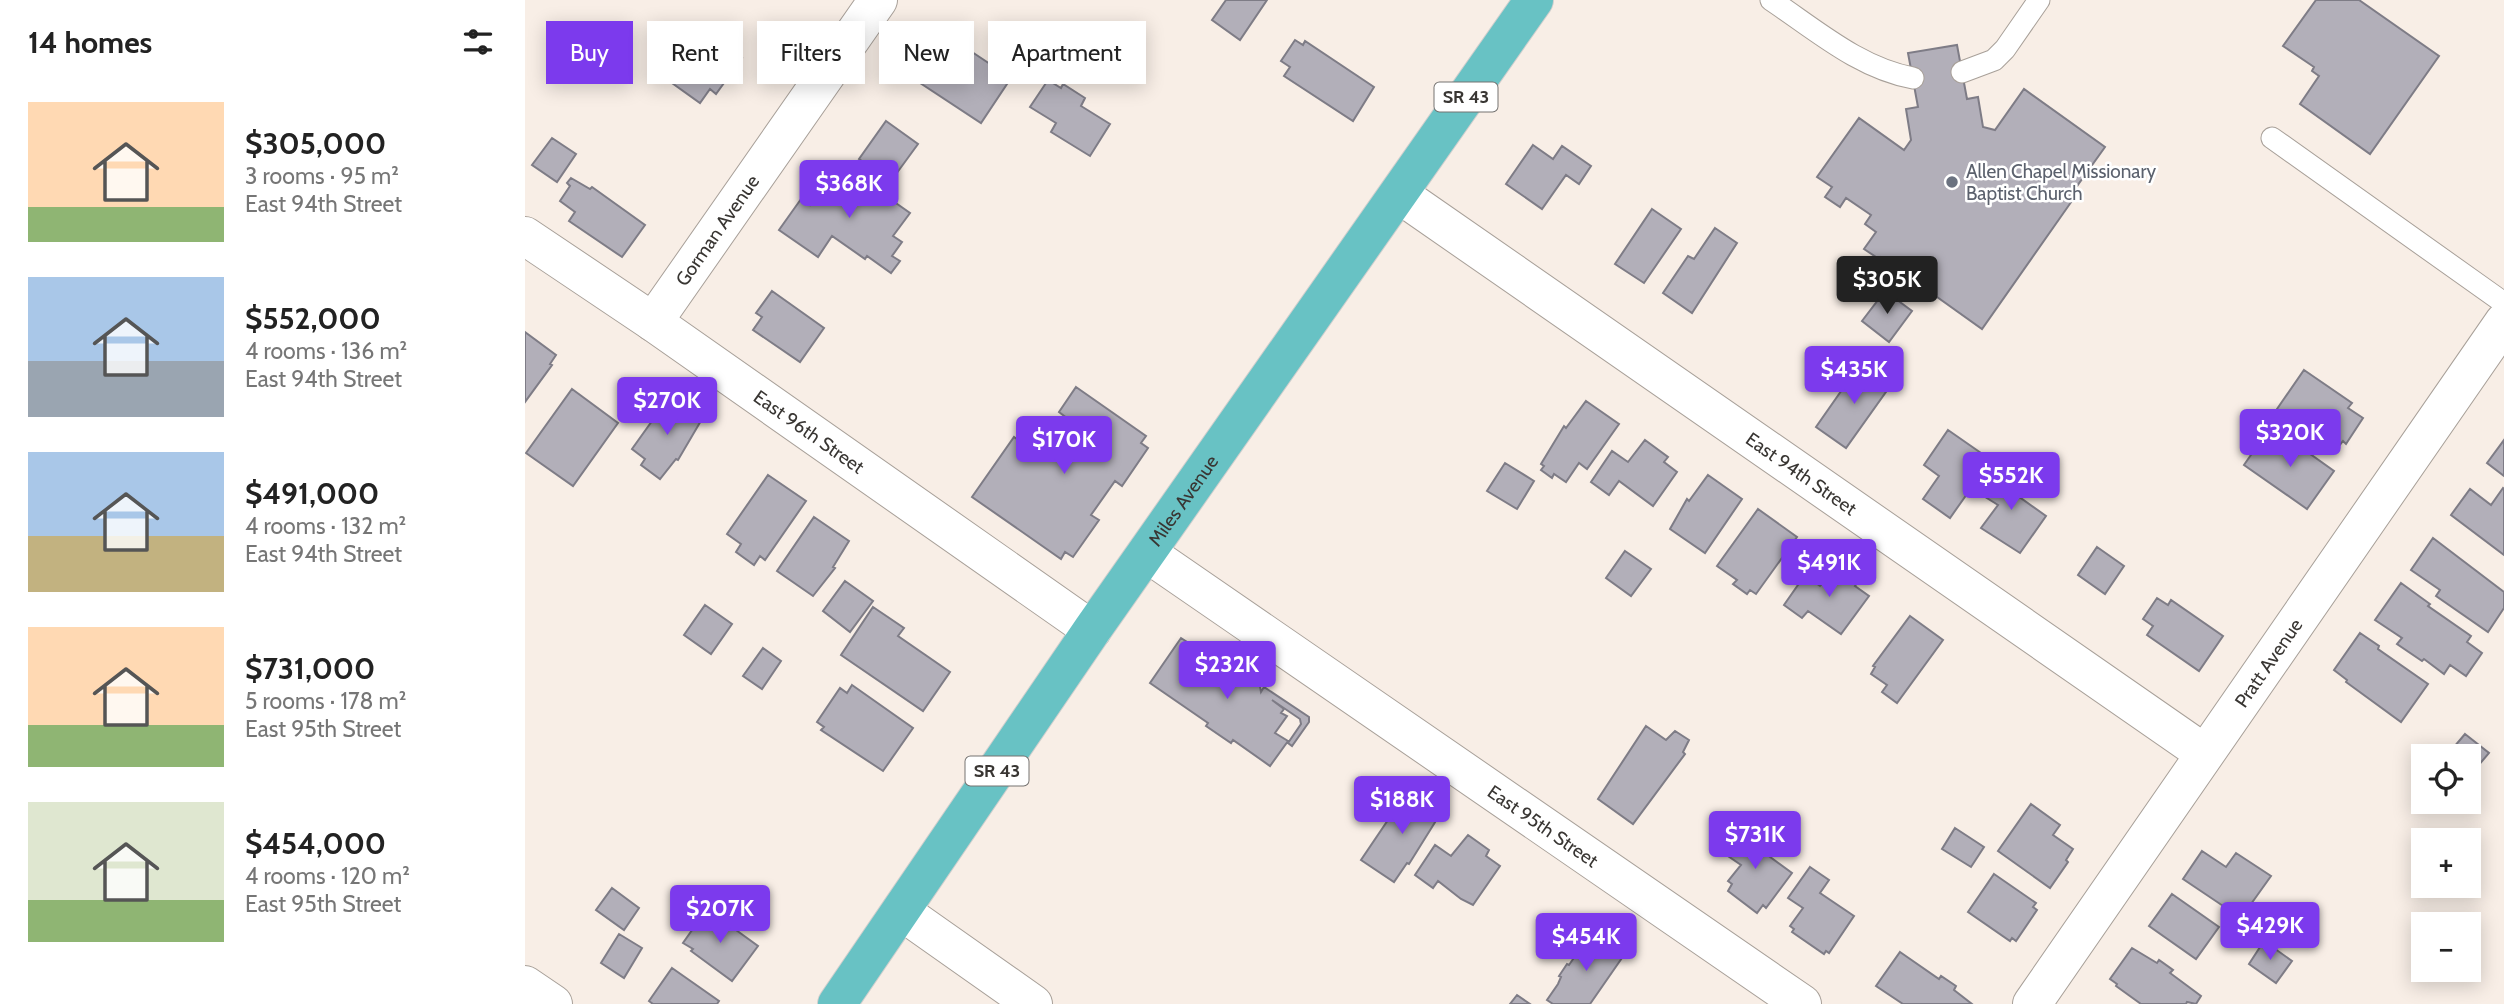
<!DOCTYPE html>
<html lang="en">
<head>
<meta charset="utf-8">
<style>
  body { margin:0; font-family:Cabin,sans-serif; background:#f6f6f6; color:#222; height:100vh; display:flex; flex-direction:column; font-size:26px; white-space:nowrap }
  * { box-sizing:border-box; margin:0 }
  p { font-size:23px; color:#767676 }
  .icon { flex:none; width:38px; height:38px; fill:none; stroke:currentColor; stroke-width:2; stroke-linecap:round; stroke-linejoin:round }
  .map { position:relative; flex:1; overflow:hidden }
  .sheet { display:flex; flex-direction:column; background:#fff; width:525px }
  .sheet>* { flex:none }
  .top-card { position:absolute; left:21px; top:21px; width:665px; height:63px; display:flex; gap:14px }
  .tools { position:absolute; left:1886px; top:744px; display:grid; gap:14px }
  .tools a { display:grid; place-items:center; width:70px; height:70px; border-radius:0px; background:#fff; box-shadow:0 4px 18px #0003; font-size:35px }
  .price { position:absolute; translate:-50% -60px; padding:0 16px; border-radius:7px; background:#7c3aed; color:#fff; font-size:23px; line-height:46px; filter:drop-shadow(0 2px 4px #0008) }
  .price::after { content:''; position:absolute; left:50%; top:42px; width:21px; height:16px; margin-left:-10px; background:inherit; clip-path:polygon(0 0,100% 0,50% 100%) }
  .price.selected { background:#222; color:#fff }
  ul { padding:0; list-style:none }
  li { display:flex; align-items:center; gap:21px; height:175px; padding:0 28px }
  li span { display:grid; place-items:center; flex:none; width:196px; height:140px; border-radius:0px; color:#555 }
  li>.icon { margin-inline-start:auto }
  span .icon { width:84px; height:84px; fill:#fffc; stroke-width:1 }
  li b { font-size:30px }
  h2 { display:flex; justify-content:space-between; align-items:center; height:84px; padding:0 28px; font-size:30px }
  .chip { padding:0 24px; border-radius:0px; background:#fff; box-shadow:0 4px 18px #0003; font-size:24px; line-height:63px }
  .chip.selected { background:#7c3aed; color:#fff }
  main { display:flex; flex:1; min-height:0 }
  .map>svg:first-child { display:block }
</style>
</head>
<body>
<main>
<section class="sheet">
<h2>14 homes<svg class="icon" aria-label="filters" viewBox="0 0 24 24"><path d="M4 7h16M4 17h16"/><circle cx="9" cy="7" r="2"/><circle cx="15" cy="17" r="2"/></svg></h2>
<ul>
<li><span style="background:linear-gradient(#ffd9b3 75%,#8fb573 0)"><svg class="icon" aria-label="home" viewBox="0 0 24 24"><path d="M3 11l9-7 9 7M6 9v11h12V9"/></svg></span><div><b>$305,000</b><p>3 rooms · 95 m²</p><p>East 94th Street</p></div></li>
<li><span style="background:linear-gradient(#a9c7e8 60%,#9aa5b1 0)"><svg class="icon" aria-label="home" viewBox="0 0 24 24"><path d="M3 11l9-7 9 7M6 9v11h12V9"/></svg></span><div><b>$552,000</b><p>4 rooms · 136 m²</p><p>East 94th Street</p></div></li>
<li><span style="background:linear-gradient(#a9c7e8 60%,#c2b280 0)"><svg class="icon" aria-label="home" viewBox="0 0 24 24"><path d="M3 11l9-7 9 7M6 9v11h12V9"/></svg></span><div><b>$491,000</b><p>4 rooms · 132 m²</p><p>East 94th Street</p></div></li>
<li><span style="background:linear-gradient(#ffd9b3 70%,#8fb573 0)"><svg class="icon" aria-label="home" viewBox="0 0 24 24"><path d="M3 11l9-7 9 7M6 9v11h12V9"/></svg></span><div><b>$731,000</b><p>5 rooms · 178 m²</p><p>East 95th Street</p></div></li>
<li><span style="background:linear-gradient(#dfe7d0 70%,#8fb573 0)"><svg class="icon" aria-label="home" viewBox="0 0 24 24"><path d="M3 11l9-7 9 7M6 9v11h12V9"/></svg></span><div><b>$454,000</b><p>4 rooms · 120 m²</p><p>East 95th Street</p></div></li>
</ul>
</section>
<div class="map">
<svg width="1979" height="1004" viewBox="0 0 1979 1004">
  <rect width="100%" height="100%" fill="#f8eee6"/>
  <path fill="#b2afb9" stroke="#7e7c86" stroke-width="2" d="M701 0H742L715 40 687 20Z
    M1791 0H1834L1914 56 1845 154 1775 104 1794 76 1787 71 1789 67 1758 46Z
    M175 28 217 58 191 94 185 89 175 103 140 78Z
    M414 30 486 78 456 123 383 75Z
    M770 40 778 45 780 41 849 87 828 121 759 76 765 67 756 61Z
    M1432 45 1442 99 1453 97 1458 127 1470 130 1499 89 1580 147 1545 196 1549 198 1457 329 1356 257 1354 259 1339 249 1351 232 1340 224 1346 215 1321 198 1315 207 1300 197 1307 187 1292 177 1334 118 1379 150 1386 140 1381 109 1393 107 1383 53Z
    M523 80 536 88 538 84 560 98 556 106 585 124 565 156 526 132 531 123 505 107Z
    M361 121 393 144 366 181 334 159Z
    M27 138 51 154 32 182 7 165Z
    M1008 145 1028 159 1037 146 1066 166 1054 184 1041 175 1017 209 981 184Z
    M312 165 320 171 321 168 385 213 368 236 377 242 367 256 375 261 366 273 342 256 340 259 307 236 293 257 254 230 276 199 285 205Z
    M46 178 65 189 67 187 120 225 97 257 44 221 50 212 35 201 45 186 42 183Z
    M1127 209 1156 229 1119 283 1090 264Z
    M1190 228 1212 243 1167 313 1138 293 1163 256 1169 259Z
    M247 291 299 328 275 362 228 330 237 317 231 313Z
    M1360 291 1387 311 1364 342 1337 321Z
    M0 332 31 355 25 364 27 365 0 402Z
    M1333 367 1340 372 1344 367 1357 376 1358 374 1366 379 1361 387 1363 389 1321 448 1291 427Z
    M1779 370 1827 403 1823 408 1838 418 1821 444 1818 441 1811 450 1752 409Z
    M551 387 621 436 616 443 623 448 597 486 590 481 566 515 574 520 548 557 540 552 536 559 447 497 489 437 514 455 535 425 537 426 543 419 534 412Z
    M47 389 93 423 48 486 1 453Z
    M145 396 177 419 153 460 151 459 135 479 116 465 120 459 107 449Z
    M1061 401 1094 424 1062 469 1054 463 1041 482 1029 474 1027 478 1016 470 1019 466 1016 464 1039 426 1041 428Z
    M1423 430 1466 460 1425 518 1398 499 1414 476 1399 465Z
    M1753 431 1809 471 1782 509 1719 465 1735 442 1742 447Z
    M1120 440 1143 457 1139 462 1152 472 1128 506 1094 481 1084 495 1066 482 1087 451 1103 462Z
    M1979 440V476L1962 463Z
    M980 463 1009 481 992 509 962 491Z
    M1479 465 1496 477 1486 491 1521 516 1495 553 1456 528 1473 505 1457 495Z
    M243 475 281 501 240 560 235 556 229 565 211 552 216 544 202 534Z
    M1183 475 1217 499 1180 553 1145 529 1162 499 1164 501Z
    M1978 488 1979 489V555L1926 515 1945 489 1966 505Z
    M1233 509 1272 537 1231 594 1225 590 1222 594 1208 584 1212 580 1192 566Z
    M289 517 324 541 308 567 310 568 288 596 252 571Z
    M1908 538 1979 592V608L1963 632 1911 596 1915 590 1886 570Z
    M1572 547 1599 566 1580 594 1553 575Z
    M1100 551 1126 569 1106 596 1081 578Z
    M1312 565 1334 581 1330 586 1344 596 1316 634 1283 611 1277 618 1259 605 1280 575 1295 586Z
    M320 581 348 601 325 632 298 611Z
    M1876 583 1905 604 1903 606 1946 636 1942 642 1957 653 1941 676 1925 665 1919 674 1899 659 1897 661 1872 644 1877 638 1850 620Z
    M1632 598 1643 605 1646 600 1698 636 1674 671 1622 635 1628 626 1618 619Z
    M180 605 207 624 186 654 159 635Z
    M348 607 379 628 373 636 425 672 398 711 316 655Z
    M1385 616 1418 640 1372 703 1357 692 1362 685 1346 674 1350 667 1348 666Z
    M1835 633 1854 646 1853 649 1903 684 1876 722 1821 682 1822 680 1809 670Z
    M656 638 715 676 725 675 734 681 736 692 739 687 784 717V722L767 746 763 743 776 724 775 719 747 700 759 709 756 713 762 716 750 733 763 741 745 766 708 740 706 743 681 726 683 723 625 683Z
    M238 648 256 661 237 689 218 676Z
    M327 685 388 728 358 771 296 730 299 727 292 722 315 688 322 693Z
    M1121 726 1141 740 1150 731 1164 740 1158 752 1160 754 1108 824 1073 799Z
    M1940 734 1964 753 1947 773 1944 771V756H1926L1923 754Z
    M884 789 917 811 884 864 882 863 869 882 836 860Z
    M1506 804 1535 825 1528 835 1548 849 1541 860 1543 862 1525 888 1473 851Z
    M1222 823 1240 837 1233 848 1267 873 1241 908 1238 905 1232 913 1203 891 1207 884 1203 881 1216 865 1200 854Z
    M1430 828 1459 847 1446 867 1417 849Z
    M943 835 964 850 961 856 975 866 948 905 936 899 913 881 908 888 890 875 910 845 926 856Z
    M1677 851 1701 867 1711 853 1746 876 1716 918 1658 879Z
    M1285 867 1304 880 1295 893 1329 916 1304 953 1301 951 1299 954 1267 932 1269 929 1265 926 1278 908 1263 898Z
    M1469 874 1511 903 1508 907 1512 910 1491 941 1487 938 1485 941 1443 912Z
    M87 888 114 908 99 930 71 910Z
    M1647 894 1694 927 1671 959 1624 926Z
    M182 909 233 946 207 981 166 951 168 949 158 943Z
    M1066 933 1099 955 1065 1004H1028L1022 1000 1033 984 1036 977 1034 976 1042 964 1044 965Z
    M94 934 117 948 99 978 76 963Z
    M1739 941 1767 961 1751 983 1724 964Z
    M1607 948 1632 963 1634 960 1648 970 1645 973 1676 996 1671 1004 1662 1002 1661 1004H1616L1591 986 1592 984 1585 979Z
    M1375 952 1414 979 1416 976 1431 986 1429 990 1447 1004H1378L1351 986Z
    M147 968 194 1001 192 1004H128L124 1001Z
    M992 995 1005 1004H985Z"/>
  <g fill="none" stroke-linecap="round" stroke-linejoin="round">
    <g stroke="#a8a099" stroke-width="23">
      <path id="service" d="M1246 0C1291 30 1334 68 1388 78
        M1437 72 1469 60 1480 49 1514 0
        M1747 138 1979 303"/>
    </g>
    <g stroke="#a8a099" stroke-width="40">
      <g id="minor">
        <path id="s1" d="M874 194 1679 753"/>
        <path id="s2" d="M0 236 128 322 567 630"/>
        <path id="s3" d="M128 322 353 0"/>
        <path id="s4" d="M622 553 1277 1004"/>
        <path d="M376 911 508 1004"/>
        <path d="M0 985 28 1004"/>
        <path id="s5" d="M1507 1004 1979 322"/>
      </g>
    </g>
    <g stroke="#cfcfce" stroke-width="40">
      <g id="primary">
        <path id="s6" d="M312 1004 567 630 1009 0"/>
      </g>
    </g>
    <use href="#service" stroke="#fff" stroke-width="21"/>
    <use href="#minor" stroke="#fff" stroke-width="38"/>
    <use href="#primary" stroke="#68c2c4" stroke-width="38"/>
  </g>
  <circle fill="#6b7280" stroke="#fff" stroke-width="2.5" cx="1427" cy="182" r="7"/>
  <g text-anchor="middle" stroke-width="5" stroke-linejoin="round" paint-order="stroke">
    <g fill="#fff" stroke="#747270" stroke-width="2">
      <rect x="909.5" y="82.5" width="63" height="29" rx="5"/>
      <rect x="440.5" y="756.5" width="63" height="29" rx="5"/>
    </g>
    <g font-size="18" font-weight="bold" fill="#393633">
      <text x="941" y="103">SR 43</text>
      <text x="472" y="777">SR 43</text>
    </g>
    <g font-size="19" fill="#5b616d" stroke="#fff" text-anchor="start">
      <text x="1441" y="178">Allen Chapel Missionary<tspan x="1441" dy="22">Baptist Church</tspan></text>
    </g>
    <g font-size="19" fill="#393633" stroke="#fff">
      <text dy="7" stroke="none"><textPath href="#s3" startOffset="112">Gorman Avenue</textPath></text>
      <text dy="7" stroke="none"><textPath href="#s2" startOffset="345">East 96th Street</textPath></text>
      <text dy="7" stroke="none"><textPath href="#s1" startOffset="490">East 94th Street</textPath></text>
      <text dy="7" stroke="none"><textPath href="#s6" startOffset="611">Miles Avenue</textPath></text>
      <text dy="7" stroke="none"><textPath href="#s5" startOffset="415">Pratt Avenue</textPath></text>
      <text dy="7" stroke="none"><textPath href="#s4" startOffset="481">East 95th Street</textPath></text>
    </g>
  </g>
</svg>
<div class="tools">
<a><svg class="icon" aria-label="locate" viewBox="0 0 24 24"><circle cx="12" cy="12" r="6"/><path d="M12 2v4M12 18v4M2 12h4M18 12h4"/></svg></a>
<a>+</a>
<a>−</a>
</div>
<b class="price" style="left:324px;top:220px">$368K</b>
<b class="price selected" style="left:1362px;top:316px">$305K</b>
<b class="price" style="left:1329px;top:406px">$435K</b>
<b class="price" style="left:142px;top:437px">$270K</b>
<b class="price" style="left:1765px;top:469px">$320K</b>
<b class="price" style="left:539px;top:476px">$170K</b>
<b class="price" style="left:1486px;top:512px">$552K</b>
<b class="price" style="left:1304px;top:599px">$491K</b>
<b class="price" style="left:702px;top:701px">$232K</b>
<b class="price" style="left:877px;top:836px">$188K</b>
<b class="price" style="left:1230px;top:871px">$731K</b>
<b class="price" style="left:195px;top:945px">$207K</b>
<b class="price" style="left:1745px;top:962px">$429K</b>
<b class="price" style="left:1061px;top:973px">$454K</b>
<div class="top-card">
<a class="chip selected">Buy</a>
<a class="chip">Rent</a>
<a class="chip">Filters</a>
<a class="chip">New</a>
<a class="chip">Apartment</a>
</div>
</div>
</main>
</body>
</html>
